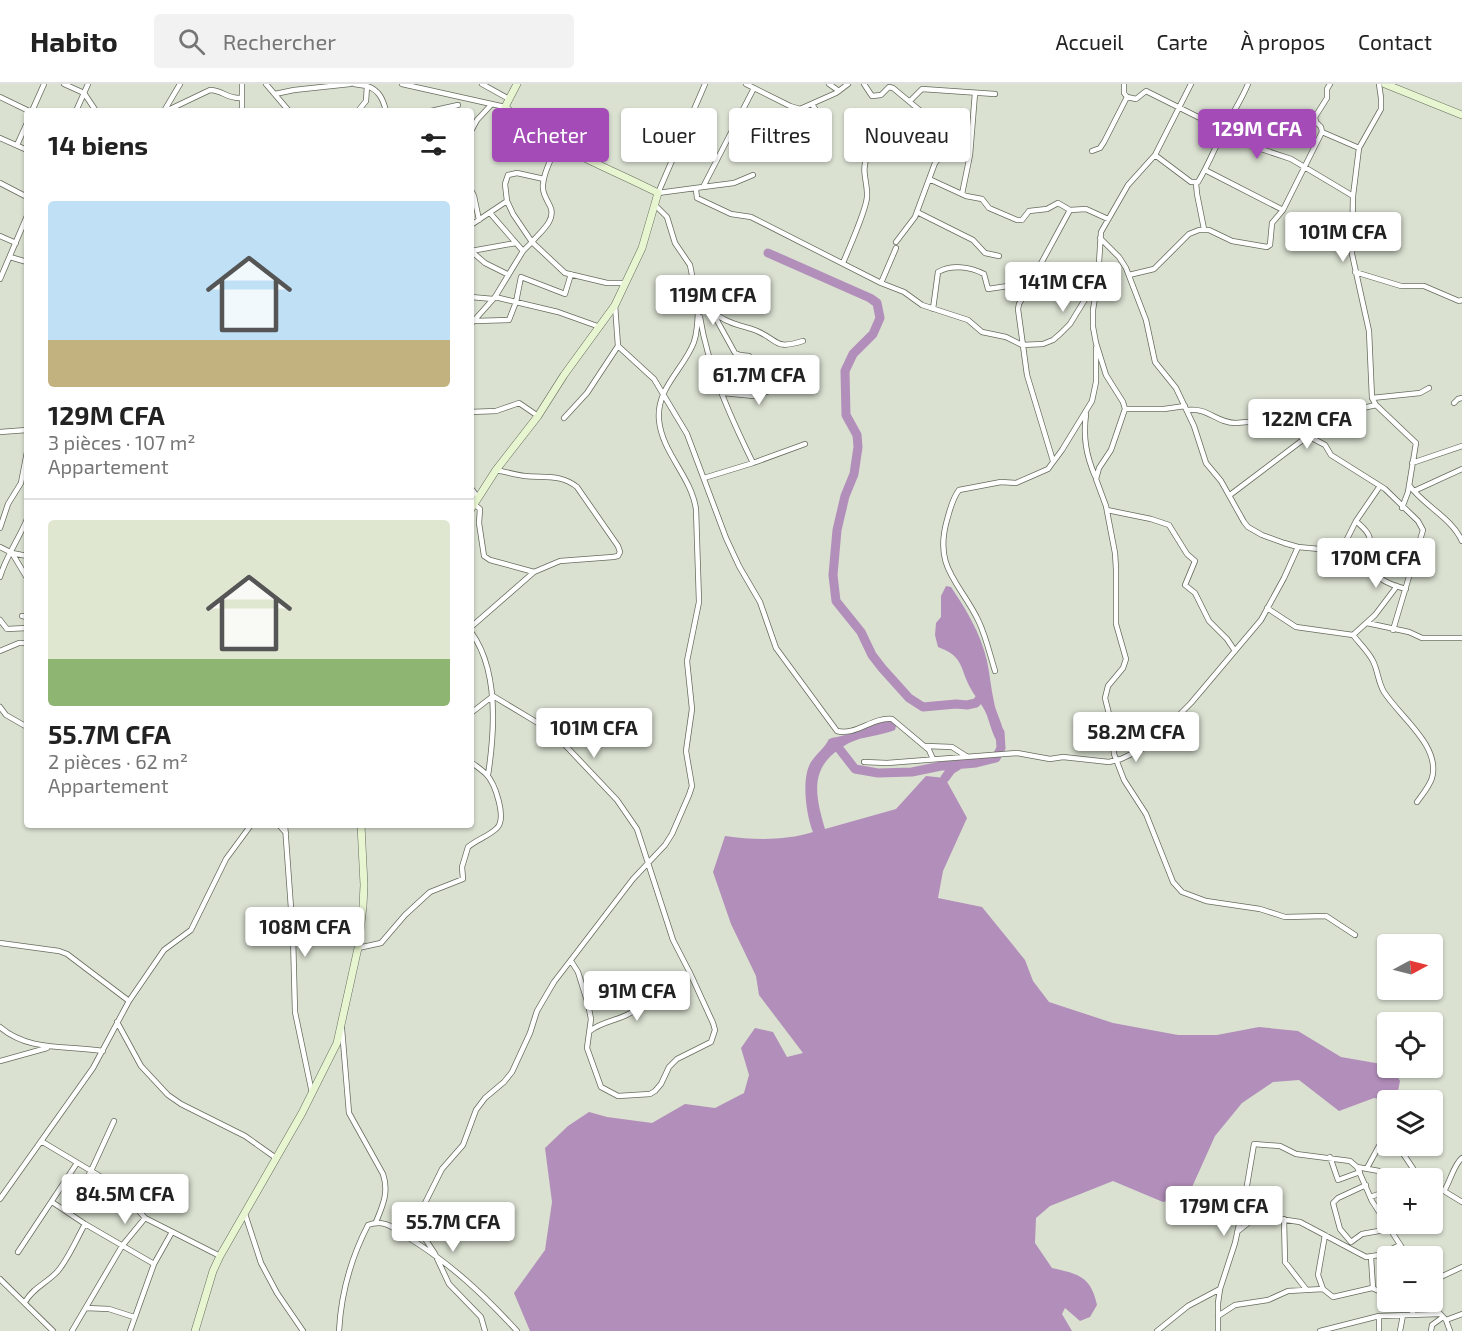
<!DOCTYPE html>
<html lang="fr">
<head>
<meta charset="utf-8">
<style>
  body { margin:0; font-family:"Exo 2",sans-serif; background:#f2f2f2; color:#222; height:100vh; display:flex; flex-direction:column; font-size:22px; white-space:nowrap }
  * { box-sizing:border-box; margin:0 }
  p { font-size:20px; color:#767676 }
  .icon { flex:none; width:33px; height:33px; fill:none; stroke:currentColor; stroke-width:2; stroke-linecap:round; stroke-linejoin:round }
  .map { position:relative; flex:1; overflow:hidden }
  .details { position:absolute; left:24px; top:24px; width:450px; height:720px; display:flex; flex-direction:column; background:#fff; border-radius:6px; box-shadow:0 2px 4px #0004 }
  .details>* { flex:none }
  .banner { position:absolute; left:492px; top:24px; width:570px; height:54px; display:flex; gap:12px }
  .needle { width:39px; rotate:83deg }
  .fabs { position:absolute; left:1377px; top:850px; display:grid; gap:12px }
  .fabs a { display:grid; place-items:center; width:66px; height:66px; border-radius:6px; background:#fff; box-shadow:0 2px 4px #0004; font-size:30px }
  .price { position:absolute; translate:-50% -51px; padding:0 14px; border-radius:6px; background:#fff; color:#222; font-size:20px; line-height:39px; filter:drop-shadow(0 2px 3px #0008) }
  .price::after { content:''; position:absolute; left:50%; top:36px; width:18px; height:14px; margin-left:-9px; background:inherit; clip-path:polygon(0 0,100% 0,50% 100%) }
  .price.current { background:#a44bb7; color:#fff }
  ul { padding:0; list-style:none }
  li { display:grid; align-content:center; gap:12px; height:318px; padding:0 24px }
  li+li { border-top:2px solid #e0e0e0 }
  li span { display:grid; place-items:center; height:186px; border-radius:6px; color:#555 }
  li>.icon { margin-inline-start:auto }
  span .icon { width:108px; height:108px; fill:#fffc; stroke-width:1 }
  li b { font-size:26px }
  h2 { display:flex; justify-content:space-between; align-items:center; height:72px; padding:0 24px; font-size:26px }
  .tag { padding:0 21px; border-radius:6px; background:#fff; box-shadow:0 2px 4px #0004; font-size:21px; line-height:54px }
  .tag.current { background:#a44bb7; color:#fff }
  header { display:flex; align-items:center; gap:36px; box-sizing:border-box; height:84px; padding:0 30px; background:#fff; border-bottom:2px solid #e0e0e0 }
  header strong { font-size:28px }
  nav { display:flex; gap:33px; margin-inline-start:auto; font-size:21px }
  .search { width:420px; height:54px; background:#f2f2f2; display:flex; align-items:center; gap:15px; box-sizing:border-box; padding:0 21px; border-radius:6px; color:#767676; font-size:22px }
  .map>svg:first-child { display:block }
</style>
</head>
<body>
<header>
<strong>Habito</strong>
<div class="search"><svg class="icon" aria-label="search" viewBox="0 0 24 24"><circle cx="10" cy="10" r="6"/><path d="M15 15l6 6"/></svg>Rechercher</div>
<nav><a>Accueil</a><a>Carte</a><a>À propos</a><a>Contact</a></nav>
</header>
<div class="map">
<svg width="1462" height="1247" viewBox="0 0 1462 1247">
  <rect width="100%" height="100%" fill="#dae1d1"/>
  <path fill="#b28eba" d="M946 502 951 503C966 525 981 550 987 577 990 591 991 605 994 618 996 631 1007 646 1003 658L998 659C992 650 990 639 986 629 982 620 975 613 971 605 959 584 965 573 938 563L935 551 936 539 941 533V512Z
    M887 635 894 638 896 642 895 646C880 652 863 652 849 659 809 681 814 707 825 745L896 725 926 692 945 694 967 734 943 787 938 814 982 823 1025 876 1033 897 1049 918 1113 939 1178 951H1217L1259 943 1298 947 1341 973 1387 981 1388 984H1393L1400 997 1396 1017 1374 1014 1339 1027 1299 996 1273 998 1242 1019 1215 1052 1188 1112 1163 1118 1113 1097 1050 1122 1036 1134 1035 1159 1052 1184C1078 1190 1091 1192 1097 1221L1090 1233 1080 1237 1065 1224 1062 1230 1072 1247H530L514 1209 545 1166 552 1118 545 1064 568 1042 589 1028 607 1033 652 1039 685 1020 715 1024 744 1009 749 991 741 964 755 944 773 948 787 973 803 969 759 911 756 892 731 840 713 788 725 752C754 756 784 757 813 748 806 731 801 694 811 678 816 670 824 665 829 655L853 649 874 638Z"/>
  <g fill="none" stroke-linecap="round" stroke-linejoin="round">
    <path stroke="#b28eba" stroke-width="9" d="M768 169 870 214 877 219 880 234 873 250 853 270 845 287 846 331 857 351 858 363 854 390 845 412 837 446 833 491 836 517 861 548 872 571 882 584 909 614 923 623 956 620 967 621 976 619 985 608
      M834 658 855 685 878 689 912 688 941 682 976 679 996 674 1001 664 1000 648
      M945 694 951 686 959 681"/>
    <g stroke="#666c5d" stroke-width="6">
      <path id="street" d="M64 0 84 9 96 27
        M266 0 289 27
        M354 0 367 2 366 17 358 27
        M402 0 505 23
        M482 0 509 15
        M705 0 658 109 703 103 754 4
        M746 0 790 22 800 25 836 9 848 0
        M829 0 839 7
        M864 0 872 12 881 11 889 3 893 4 923 29 947 30 951 33 952 44 945 67 935 79 915 133 896 158
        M1124 0V9L1127 13 1136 15 1146 7 1224 46 1246 60 1291 75 1353 112
        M1191 0 1155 71 1128 101 1101 148 1098 194 1093 226V243L1096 259 1106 291 1123 318 1125 325 1111 366 1099 384 1096 395 1106 422 1115 469 1116 485V540L1126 575 1123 584 1108 602 1105 614 1112 642 1114 670 1124 696 1146 730 1173 798 1182 808 1206 817 1260 825 1285 833 1326 832 1355 851
        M1379 0 1381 14V25L1359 64 1353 112 1352 170 1369 247 1372 314 1376 321 1416 359 1408 408 1402 424
        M367 2C379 6 383 15 386 27
        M275 10 294 6 350 0
        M0 13 29 27
        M910 17 922 5 995 10
        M812 20 826 42
        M32 27 44 0
        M76 27 88 0
        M164 27 180 0
        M166 27 210 6C222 6 227 15 241 14
        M242 27V0
        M431 27 458 21
        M1282 32 1308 44 1316 38
        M471 47 477 36 491 21
        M1322 48 1359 64
        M0 54 27 66
        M558 59C553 72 544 86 543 100 542 108 546 114 550 122 557 136 540 148 532 158L565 189 607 199H626
        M17 61 27 39
        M1092 67 1100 64 1104 58 1127 13
        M1155 71 1191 98H1198C1209 80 1216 61 1226 42 1233 28 1242 15 1248 0
        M1205 86 1283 126
        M929 95 966 112 982 115 989 124 1017 136H1022L1029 127 1047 125 1058 119 1070 126
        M0 99 27 113
        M1196 99 1197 110 1204 145
        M703 103 734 99 753 91
        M471 106 474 112 479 136
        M696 106 697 114 731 130 751 133 881 199 896 164
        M962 110 970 71 975 9
        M507 117 505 100 508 91 517 89 544 95
        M655 121 667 133 675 159 690 181 698 222
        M917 128 973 156 985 169 999 172
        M471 141 507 117 513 130 532 158 523 167 490 129
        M0 152 16 159
        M1100 154 1119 173 1126 184 1146 236 1155 278 1176 304 1194 342 1206 379 1221 397 1244 438 1248 443 1262 451 1284 459 1298 463 1341 467 1356 437 1380 402
        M471 167 516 159
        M471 167 485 179 507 190
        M10 173 27 178
        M843 179C849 164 866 127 867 113 868 98 860 86 868 71 873 62 882 60 888 53L883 42
        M1355 188 1401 202H1424L1459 217 1462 216
        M1129 191 1154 185 1189 150 1199 146H1209L1232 157 1267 163 1270 161 1272 139 1283 126 1322 48 1321 43 1316 38 1315 33 1327 14V5L1330 0
        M0 195 27 132
        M881 199 904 208 922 221 968 236 982 248 1006 253 1022 261 1043 260 1053 256 1060 250 1070 240 1097 196
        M696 207C706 220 714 232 730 238 738 242 748 243 757 247 780 257 774 266 803 257
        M471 213 493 215
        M495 213 523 167
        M615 221 618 262 654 295 687 350 726 454 739 482 760 518 776 564 837 647C856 652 872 633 892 635L929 666 933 675
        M933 225 938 188C952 180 971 183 984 190L988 205 1008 202
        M714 231 735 269 740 271 749 272C759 285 759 295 758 311
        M700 233C708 284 731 334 753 379
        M475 237 509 236 516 218 521 193 565 210 571 190
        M471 240 495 213 558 228 600 243
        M723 309 754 312 791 300
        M1372 314 1420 309 1429 304
        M1454 319 1458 315 1462 314
        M1125 325H1164L1185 322
        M1187 326C1208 323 1216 339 1236 339L1337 330 1376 321
        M471 328 496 327 519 319 538 332
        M1086 330C1083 353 1086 371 1095 392
        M564 334 587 309 618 262
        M0 348 27 346
        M1053 377 1027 291 1018 225 1019 220 1070 126 1086 125 1108 135
        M1412 379 1462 362
        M704 394 753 379 805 360
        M1409 401C1424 422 1451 433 1462 457
        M471 404 478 414
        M1414 407 1462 385
        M1230 411 1308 352 1325 361 1331 371 1385 405 1418 437 1423 446 1393 546
        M474 420 480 425 479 439 484 472 490 476 534 488
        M1107 426 1151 435 1169 441 1187 470 1195 477 1185 501 1195 509 1209 537 1227 555 1235 567
        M1356 437C1361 442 1367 446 1369 452 1372 460 1371 469 1371 476 1372 495 1391 501 1406 505
        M0 444 8 420 21 399 27 368
        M0 463 12 469 27 494
        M12 469 27 472
        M0 493C6 472 19 455 27 435
        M1267 524 1296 543 1353 551 1375 531 1397 502
        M22 532 27 533
        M0 536 7 545 27 544
        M1367 539 1409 548 1422 554H1462
        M471 543 534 488 560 477 613 473 618 472 620 468 618 462 577 403C561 390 545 394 525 392 516 391 506 388 496 386
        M471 548C499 586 495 646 488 691
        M1353 551C1360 560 1368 567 1373 577 1378 587 1378 598 1384 608 1400 633 1441 662 1432 694 1429 703 1422 711 1417 718
        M0 567 19 559H27
        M995 587C990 571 986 553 979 538 961 499 933 485 947 436 950 426 952 415 959 406L1001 398 1016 399 1048 385 1062 366 1092 317 1096 298V264
        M493 612 538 639 564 660 617 716 637 745 673 856 690 889 713 939 715 946 711 958 677 975 669 983 661 1000 655 1007 650 1010 618 1012 601 1003 587 964 591 935 588 920 578 888 571 877
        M0 623 6 631 27 643
        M471 629 493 612
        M926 662 952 663 966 672
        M864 678 887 679 1017 669 1050 675 1063 673 1109 678 1121 675 1148 662 1191 619 1261 536 1284 494 1298 463
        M279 741 286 749
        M285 741 293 852 295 928 312 1009
        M0 859 59 867 67 870 129 917
        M358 864 381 859 405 831 430 808 463 795 462 783 468 763C476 756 489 752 497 744 507 734 495 699 486 690 482 686 476 682 471 678
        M117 938 141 982 168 1011 181 1020 245 1052 276 1074
        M0 943C29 968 67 961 103 967
        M342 945 349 1029 383 1090C389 1108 383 1121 376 1138
        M590 947C610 931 646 938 643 901
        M0 977 47 964
        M41 1057 113 1100 128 1114 145 1134 220 1172
        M1398 1062 1414 1086 1426 1095
        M1330 1073 1338 1096 1360 1088
        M1357 1083 1379 1087 1393 1095
        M1367 1084 1379 1062 1388 1055
        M1432 1105 1444 1107 1462 1118
        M1444 1107C1450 1098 1454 1080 1462 1074
        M1370 1113 1388 1107
        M0 1115 93 984 129 917 164 866 191 846 226 775 251 741
        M52 1118 85 1140 154 1180
        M67 1127 91 1087 114 1037
        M245 1130 261 1179 277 1209 303 1247
        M1284 1135 1285 1178 1306 1205
        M1237 1148 1252 1136 1260 1133 1273 1134 1300 1138 1366 1173 1379 1171 1400 1161
        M1392 1148 1400 1140
        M1351 1158 1340 1145 1333 1119 1338 1114 1366 1101
        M1351 1158 1362 1150 1390 1145
        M18 1168 77 1079
        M1371 1173 1373 1204
        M0 1195 53 1247
        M1432 1197 1462 1183
        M1323 1205 1318 1191 1325 1151
        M25 1218C33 1204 45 1200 56 1189 67 1178 77 1154 85 1140
        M1406 1218 1412 1225 1413 1231
        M1429 1218 1446 1236 1450 1247
        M86 1224 109 1225 134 1233
        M1218 1232 1235 1221 1268 1216 1288 1207 1323 1205 1333 1213 1372 1204 1388 1211
        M1446 1236 1462 1230
        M72 1247 122 1162 145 1134
        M130 1247 154 1180 172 1148
        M339 1247C341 1210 351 1174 368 1141 385 1134 396 1146 409 1154 451 1180 484 1211 517 1247
        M485 1247 481 1233 449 1200 435 1170 424 1153V1121L442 1085 463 1061 476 1026 485 1014 504 998 512 988 530 949 537 927 554 898 633 795 665 761 672 750 689 711 692 702 686 667 692 625 687 577 699 518 696 425C691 392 662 369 659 336 656 304 684 285 694 258 698 246 698 233 698 221
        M1157 1247 1188 1222 1220 1205
        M1218 1247V1219L1220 1205 1235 1159 1245 1113 1254 1060 1280 1062 1296 1070 1350 1077 1357 1083 1372 1117 1408 1173
        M1320 1247 1379 1232 1439 1230
        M1379 1247V1232
        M1400 1247 1403 1231
        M1431 1247 1432 1241 1443 1233"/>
    </g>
    <g stroke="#666c5d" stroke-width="8">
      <path id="secondary" d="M1385 0 1462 31
        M471 425 496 386 538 332 564 291 615 221 642 164 658 109C612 85 542 60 505 23L517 0
        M195 1247 213 1187 220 1172 302 1029 337 959 358 864 363 822 364 801 361 741"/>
    </g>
    <use href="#street" stroke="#fff" stroke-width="4.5"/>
    <use href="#secondary" stroke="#e8f5d1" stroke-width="7"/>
  </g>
</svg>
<div class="fabs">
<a><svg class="needle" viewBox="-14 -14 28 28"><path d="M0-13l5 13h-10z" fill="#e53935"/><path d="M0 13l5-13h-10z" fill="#767676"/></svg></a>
<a><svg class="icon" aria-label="locate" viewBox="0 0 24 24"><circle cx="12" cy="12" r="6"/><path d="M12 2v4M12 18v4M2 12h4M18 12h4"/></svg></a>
<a><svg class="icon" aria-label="layers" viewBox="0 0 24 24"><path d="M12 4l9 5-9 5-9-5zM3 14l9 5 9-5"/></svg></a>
<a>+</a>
<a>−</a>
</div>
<b class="price current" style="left:1257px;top:76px">129M CFA</b>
<b class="price" style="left:1343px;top:179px">101M CFA</b>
<b class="price" style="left:1063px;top:229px">141M CFA</b>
<b class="price" style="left:713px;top:242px">119M CFA</b>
<b class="price" style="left:759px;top:322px">61.7M CFA</b>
<b class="price" style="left:1307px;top:366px">122M CFA</b>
<b class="price" style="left:1376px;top:505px">170M CFA</b>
<b class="price" style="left:594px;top:675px">101M CFA</b>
<b class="price" style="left:1136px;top:679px">58.2M CFA</b>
<b class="price" style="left:305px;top:874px">108M CFA</b>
<b class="price" style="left:637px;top:938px">91M CFA</b>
<b class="price" style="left:125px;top:1141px">84.5M CFA</b>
<b class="price" style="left:1224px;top:1153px">179M CFA</b>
<b class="price" style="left:453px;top:1169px">55.7M CFA</b>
<div class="banner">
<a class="tag current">Acheter</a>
<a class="tag">Louer</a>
<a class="tag">Filtres</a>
<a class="tag">Nouveau</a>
</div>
<section class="details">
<h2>14 biens<svg class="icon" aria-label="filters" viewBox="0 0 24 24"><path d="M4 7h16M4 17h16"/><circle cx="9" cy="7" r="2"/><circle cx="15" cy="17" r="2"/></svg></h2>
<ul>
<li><span style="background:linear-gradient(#bfe0f5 75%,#c2b280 0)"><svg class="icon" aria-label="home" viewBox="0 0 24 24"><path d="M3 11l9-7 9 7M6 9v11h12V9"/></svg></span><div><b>129M CFA</b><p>3 pièces · 107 m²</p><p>Appartement</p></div></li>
<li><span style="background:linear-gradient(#dfe7d0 75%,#8fb573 0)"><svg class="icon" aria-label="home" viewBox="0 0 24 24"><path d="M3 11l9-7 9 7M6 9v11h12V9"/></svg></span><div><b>55.7M CFA</b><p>2 pièces · 62 m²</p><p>Appartement</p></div></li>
</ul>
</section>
</div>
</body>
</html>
